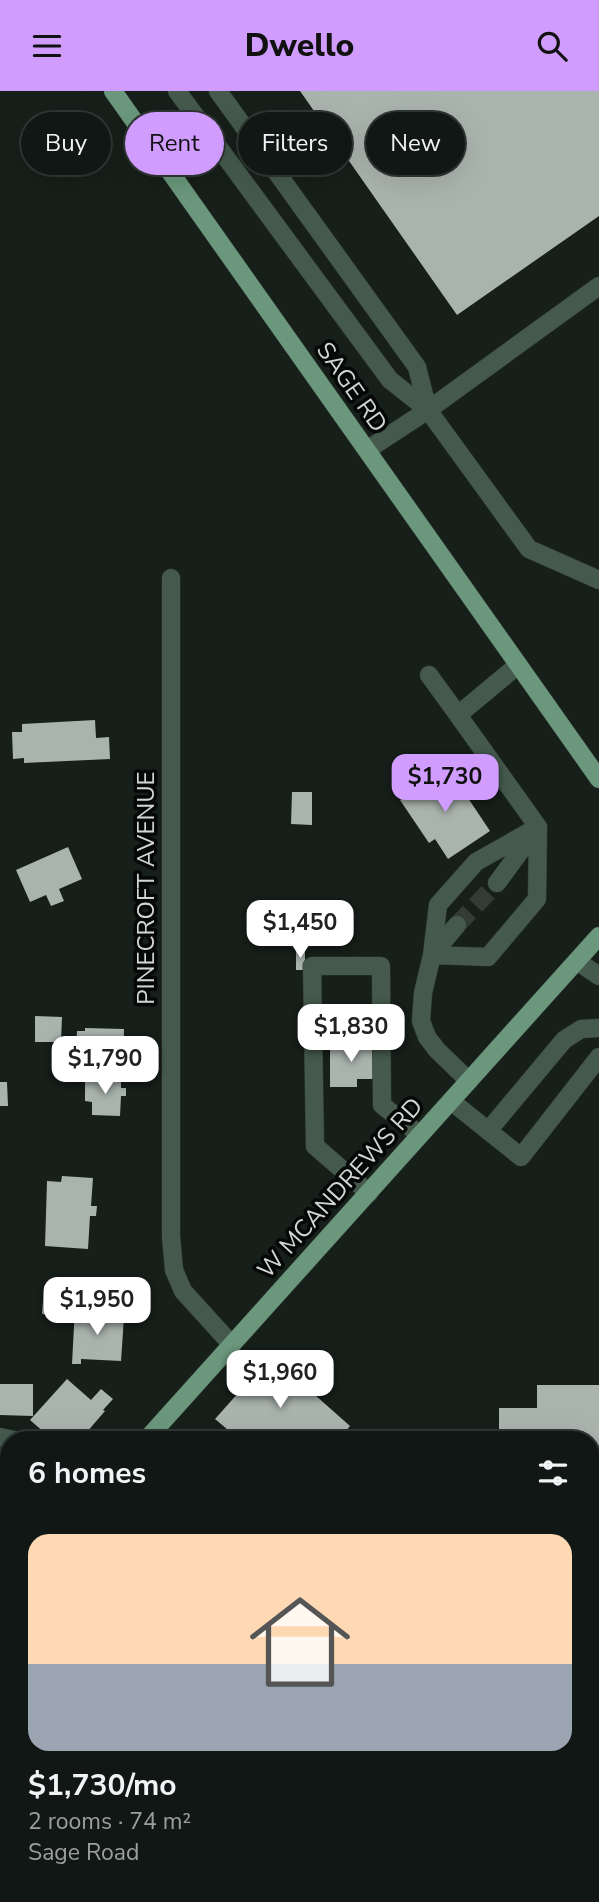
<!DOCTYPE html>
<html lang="en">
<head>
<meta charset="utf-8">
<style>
  body { margin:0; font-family:"Nunito Sans",sans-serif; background:#1a201d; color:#f1f3f6; height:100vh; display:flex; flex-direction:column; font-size:26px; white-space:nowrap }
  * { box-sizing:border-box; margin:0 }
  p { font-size:23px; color:#9c9fa0 }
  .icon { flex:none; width:38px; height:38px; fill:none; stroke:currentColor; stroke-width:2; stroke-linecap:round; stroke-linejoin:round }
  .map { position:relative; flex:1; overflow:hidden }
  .side { position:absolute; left:0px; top:1340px; width:600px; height:471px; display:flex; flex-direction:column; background:#111714; border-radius:28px 28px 0 0; box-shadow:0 7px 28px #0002,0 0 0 2px #303634 }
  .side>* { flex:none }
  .top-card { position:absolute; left:21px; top:21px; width:558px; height:63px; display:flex; gap:14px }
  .price { position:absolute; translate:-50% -60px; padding:0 16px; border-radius:14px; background:#fff; color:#222; font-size:23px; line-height:46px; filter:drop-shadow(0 2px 4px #0008) }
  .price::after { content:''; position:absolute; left:50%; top:42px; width:21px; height:16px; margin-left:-10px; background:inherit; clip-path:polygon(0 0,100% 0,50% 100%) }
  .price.active { background:#d09dff; color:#111 }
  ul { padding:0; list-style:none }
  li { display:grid; align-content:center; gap:14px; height:371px; padding:0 28px }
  li span { display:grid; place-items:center; height:217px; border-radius:21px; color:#555 }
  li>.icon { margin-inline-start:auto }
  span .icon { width:126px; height:126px; fill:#fffc; stroke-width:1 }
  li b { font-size:30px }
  h2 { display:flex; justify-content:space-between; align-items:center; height:84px; padding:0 28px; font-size:30px }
  .pill { padding:0 24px; border-radius:32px; background:#111714; box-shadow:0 7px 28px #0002,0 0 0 2px #303634; font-size:24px; line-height:63px }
  .pill.active { background:#d09dff; color:#111 }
  header { display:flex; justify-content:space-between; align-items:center; height:91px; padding:0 28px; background:#d09dff; color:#111; font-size:32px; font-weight:800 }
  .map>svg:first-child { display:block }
</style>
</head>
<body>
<header><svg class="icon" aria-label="menu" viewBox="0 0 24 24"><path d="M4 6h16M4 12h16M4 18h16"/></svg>Dwello<svg class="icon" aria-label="search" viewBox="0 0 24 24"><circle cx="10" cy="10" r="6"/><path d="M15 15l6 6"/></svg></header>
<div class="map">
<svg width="599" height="1811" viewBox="0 0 599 1811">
  <rect width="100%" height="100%" fill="#171f1a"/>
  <path fill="#0d311e" d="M592 1651H599V1811H0V1655H9V1802H592Z"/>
  <path fill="#2c6144" d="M491 1803H541V1811H491Z
    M563 1803H599V1811H563Z"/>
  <path fill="#aab4ae" d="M300 0H599V125L457 224Z
    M95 629 96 647 109 646 110 668 24 672V667L13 668 12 641H22V633Z
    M448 677 490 740 448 768 435 748 429 752 400 709Z
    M292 701H312V734L291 733Z
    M68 756 82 788 59 798 64 810 51 815 46 804 30 811 16 779Z
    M296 859 305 860V879H296Z
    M35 925 62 926 61 951H35Z
    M85 937 124 938 123 979 113 978V981L84 979V969H75L77 940H85Z
    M330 952H374V988H357V996H330Z
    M85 988H121V997H126V1005H121L120 1025 92 1024V1011L85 1010Z
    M0 991H7L8 1015H0Z
    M62 1085 93 1087 91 1115H97L96 1125H90L88 1158 45 1155 47 1090 61 1091Z
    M44 1197 66 1199 64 1225 42 1223Z
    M75 1216 96 1218V1225L124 1226 121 1270 81 1268V1273H72Z
    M271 1265 350 1335 338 1349H240L215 1328Z
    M67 1288 91 1309 101 1298 113 1308 103 1319 105 1320 80 1349H53L30 1329Z
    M0 1293H33V1325L0 1324Z
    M537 1294H599V1401H592V1349H499V1317H537Z
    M592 1487H597V1495H592Z
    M592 1497H599V1545H592Z
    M61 1802H92V1806L61 1807Z
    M413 1802H438L434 1811H409Z"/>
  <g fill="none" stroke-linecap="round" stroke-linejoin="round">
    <path stroke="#333b36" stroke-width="18" stroke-dasharray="18 9" stroke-linecap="butt" d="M457 834 497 792"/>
    <g stroke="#313934" stroke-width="19">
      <path id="minor" d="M177 0 390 289 428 319 367 359
        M218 0 417 276 428 319 529 458 599 489
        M428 319 599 195
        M171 487V1145L174 1179 183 1200 232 1254
        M429 584 458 624
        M497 792 538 736 458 624 518 574
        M432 864 488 866 537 808 538 736
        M432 864 457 834
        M577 870 599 885
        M469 990 437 959 427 946 421 930 423 902 432 864 438 814 476 771 538 736
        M451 1010 521 1066 599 966
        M488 1040 564 949 581 938 599 937
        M369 1102 315 1055 312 875H381L382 1014 420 1044
        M0 1346 14 1349
        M592 1628H599
        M0 1633 9 1634"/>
    </g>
    <g stroke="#313934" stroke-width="19">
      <path id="major" d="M113 0 599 688
        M146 1349 599 845
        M0 1512 9 1502"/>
    </g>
    <use href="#minor" stroke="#455a4d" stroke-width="18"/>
    <use href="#major" stroke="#6b987c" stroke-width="18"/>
  </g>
  <g text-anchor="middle" stroke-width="7" stroke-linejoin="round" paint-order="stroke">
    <g font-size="24" fill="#d2d7d4" stroke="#050806">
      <text transform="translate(352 296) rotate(55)" y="8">SAGE RD</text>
      <text transform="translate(146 797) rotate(-90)" y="8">PINECROFT AVENUE</text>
      <text transform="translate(340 1097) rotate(-48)" y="8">W MCANDREWS RD</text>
    </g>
  </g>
</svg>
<b class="price active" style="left:445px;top:723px">$1,730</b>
<b class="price" style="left:300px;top:869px">$1,450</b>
<b class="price" style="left:351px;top:973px">$1,830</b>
<b class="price" style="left:105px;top:1005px">$1,790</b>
<b class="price" style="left:97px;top:1246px">$1,950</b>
<b class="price" style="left:280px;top:1319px">$1,960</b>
<div class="top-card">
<a class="pill">Buy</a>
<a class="pill active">Rent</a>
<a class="pill">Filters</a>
<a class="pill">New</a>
</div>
<section class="side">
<h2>6 homes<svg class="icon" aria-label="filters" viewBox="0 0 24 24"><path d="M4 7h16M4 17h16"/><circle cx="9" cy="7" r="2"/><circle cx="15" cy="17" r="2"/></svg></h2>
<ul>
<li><span style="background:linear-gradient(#ffd9b3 60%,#9aa5b1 0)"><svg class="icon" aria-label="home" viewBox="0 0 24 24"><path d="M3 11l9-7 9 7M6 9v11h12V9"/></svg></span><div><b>$1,730/mo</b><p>2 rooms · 74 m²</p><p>Sage Road</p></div></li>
</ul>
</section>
</div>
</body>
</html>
